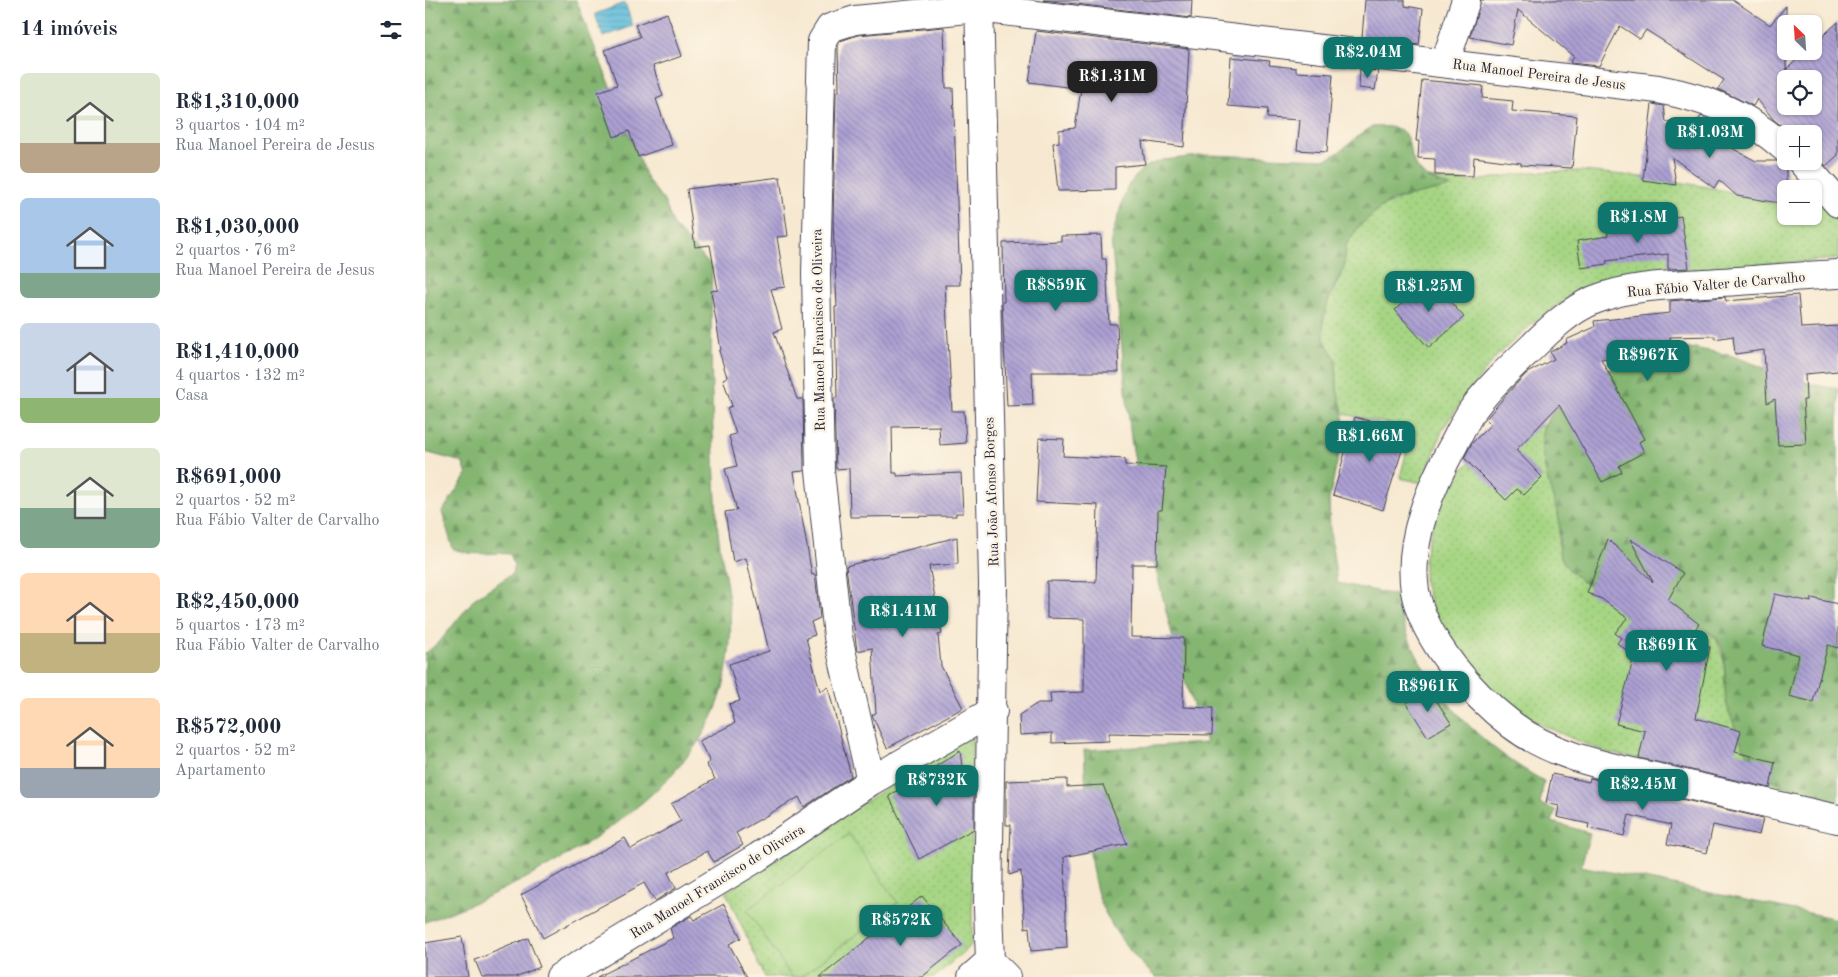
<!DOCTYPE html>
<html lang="pt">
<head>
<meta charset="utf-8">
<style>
  body { margin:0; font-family:"Old Standard TT",serif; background:#f2f2f3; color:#1f2937; height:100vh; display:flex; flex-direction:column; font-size:19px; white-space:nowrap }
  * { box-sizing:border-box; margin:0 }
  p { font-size:16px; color:#747a83 }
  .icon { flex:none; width:28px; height:28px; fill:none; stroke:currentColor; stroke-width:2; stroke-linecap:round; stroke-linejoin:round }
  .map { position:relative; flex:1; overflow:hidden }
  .side { display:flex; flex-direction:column; background:#fff; width:425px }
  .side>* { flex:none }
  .needle { width:32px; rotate:335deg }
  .controls { position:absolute; left:1352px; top:15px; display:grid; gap:10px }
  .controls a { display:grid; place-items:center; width:45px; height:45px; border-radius:8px; background:#fff; box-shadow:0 1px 4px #0004; font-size:25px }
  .price { position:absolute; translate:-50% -42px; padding:0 11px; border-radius:10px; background:#0f766e; color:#fff; font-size:16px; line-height:32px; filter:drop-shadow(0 1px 2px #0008) }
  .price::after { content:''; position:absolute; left:50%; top:30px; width:15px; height:11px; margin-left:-8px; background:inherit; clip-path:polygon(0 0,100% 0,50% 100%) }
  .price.selected { background:#222; color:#fff }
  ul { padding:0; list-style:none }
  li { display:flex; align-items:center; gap:15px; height:125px; padding:0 20px }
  li span { display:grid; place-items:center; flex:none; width:140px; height:100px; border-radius:8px; color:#555 }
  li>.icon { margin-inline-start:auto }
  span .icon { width:60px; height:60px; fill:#fffc; stroke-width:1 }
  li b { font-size:21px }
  h2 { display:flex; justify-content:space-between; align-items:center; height:60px; padding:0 20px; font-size:21px }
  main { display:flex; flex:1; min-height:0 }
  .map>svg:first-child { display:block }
</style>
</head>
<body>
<main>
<section class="side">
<h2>14 imóveis<svg class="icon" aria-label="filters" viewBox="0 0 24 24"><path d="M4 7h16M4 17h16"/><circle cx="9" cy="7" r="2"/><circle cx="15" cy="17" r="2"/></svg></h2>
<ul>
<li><span style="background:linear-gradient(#dfe7d0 70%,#b9a48a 0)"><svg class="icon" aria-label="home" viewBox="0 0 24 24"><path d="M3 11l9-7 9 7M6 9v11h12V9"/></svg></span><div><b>R$1,310,000</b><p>3 quartos · 104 m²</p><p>Rua Manoel Pereira de Jesus</p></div></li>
<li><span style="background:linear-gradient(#a9c7e8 75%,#7fa58c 0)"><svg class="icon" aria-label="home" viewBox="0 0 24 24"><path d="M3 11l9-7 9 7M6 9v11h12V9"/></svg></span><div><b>R$1,030,000</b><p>2 quartos · 76 m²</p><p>Rua Manoel Pereira de Jesus</p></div></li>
<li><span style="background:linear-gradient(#c9d6e8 75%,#8fb573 0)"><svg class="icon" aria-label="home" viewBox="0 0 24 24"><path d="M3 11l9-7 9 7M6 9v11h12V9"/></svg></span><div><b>R$1,410,000</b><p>4 quartos · 132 m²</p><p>Casa</p></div></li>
<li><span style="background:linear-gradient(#dfe7d0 60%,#7fa58c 0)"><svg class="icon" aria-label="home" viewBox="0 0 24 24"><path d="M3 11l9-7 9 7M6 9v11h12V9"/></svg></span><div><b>R$691,000</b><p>2 quartos · 52 m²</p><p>Rua Fábio Valter de Carvalho</p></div></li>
<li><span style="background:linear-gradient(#ffd9b3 60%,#c2b280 0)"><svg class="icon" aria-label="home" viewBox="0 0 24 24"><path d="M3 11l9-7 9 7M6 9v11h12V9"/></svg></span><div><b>R$2,450,000</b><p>5 quartos · 173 m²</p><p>Rua Fábio Valter de Carvalho</p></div></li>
<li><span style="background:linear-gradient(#ffd9b3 70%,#9aa5b1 0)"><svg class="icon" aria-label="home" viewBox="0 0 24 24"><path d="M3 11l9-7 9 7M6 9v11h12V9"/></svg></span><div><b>R$572,000</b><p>2 quartos · 52 m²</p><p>Apartamento</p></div></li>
</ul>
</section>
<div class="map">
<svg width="1413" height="977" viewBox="0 0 1413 977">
  <defs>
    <pattern id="green-dots" width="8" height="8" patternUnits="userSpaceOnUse" patternTransform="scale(1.25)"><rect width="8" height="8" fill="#a6d583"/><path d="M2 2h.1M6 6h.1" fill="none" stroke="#8fb772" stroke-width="1.8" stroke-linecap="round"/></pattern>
    <pattern id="forest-firs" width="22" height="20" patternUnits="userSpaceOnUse" patternTransform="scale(1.25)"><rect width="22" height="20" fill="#84b671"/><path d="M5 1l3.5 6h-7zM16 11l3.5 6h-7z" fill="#6c945e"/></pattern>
    <pattern id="water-rules" width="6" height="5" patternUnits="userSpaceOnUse" patternTransform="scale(1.25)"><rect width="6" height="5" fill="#5cbcda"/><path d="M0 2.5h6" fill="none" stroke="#4c98b2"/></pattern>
    <pattern id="building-back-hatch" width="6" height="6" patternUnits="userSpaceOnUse" patternTransform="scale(1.25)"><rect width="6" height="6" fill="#aca0d3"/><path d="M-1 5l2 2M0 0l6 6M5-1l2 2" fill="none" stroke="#8c82ac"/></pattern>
  </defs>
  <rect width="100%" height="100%" fill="#fcf5e5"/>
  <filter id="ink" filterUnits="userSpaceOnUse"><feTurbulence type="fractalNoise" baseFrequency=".02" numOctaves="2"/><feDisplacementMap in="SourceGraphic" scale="10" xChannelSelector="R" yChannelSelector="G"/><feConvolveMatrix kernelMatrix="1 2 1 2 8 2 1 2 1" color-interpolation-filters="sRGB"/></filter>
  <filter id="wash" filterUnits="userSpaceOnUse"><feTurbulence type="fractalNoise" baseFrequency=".0096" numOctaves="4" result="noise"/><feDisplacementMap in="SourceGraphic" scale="20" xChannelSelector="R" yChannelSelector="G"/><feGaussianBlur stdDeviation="1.12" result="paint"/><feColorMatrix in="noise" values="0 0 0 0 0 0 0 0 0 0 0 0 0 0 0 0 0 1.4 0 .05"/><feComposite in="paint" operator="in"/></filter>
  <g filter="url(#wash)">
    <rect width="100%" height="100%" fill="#f7e9d1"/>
    <path fill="url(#green-dots)" stroke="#647c5f" d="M1156 171C1225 177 1296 185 1361 208V216H1389V192L1413 220V259L1198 275 1159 288 1111 320 1072 356 1054 378 1018 428 998 483 975 478 987 429 919 414 912 389V374L899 340 897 329 903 302 919 268 921 245 934 226 956 207 987 194 1025 187 1003 178 1026 181H1052L1105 172Z
      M1120 424 1117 435 1118 452 1135 521 1133 539 1138 562 1156 581 1247 614 1279 629 1291 638 1299 661 1301 702 1319 749 1344 776 1380 795 1180 752 1146 738 1115 724 1084 706 1052 676 1015 630 999 583V559L1012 510 1025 485 1043 464 1064 448Z
      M547 732V944L510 977H340L301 892Z"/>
    <path fill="url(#forest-firs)" stroke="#536c56" d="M0 0H151L222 179 239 201 249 226 287 267C285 350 287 433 292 517 293 548 302 578 305 610 307 633 304 660 299 683 275 798 101 886 0 922V654L16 640 50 598 87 574 89 564 85 554C63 552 49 557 28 549L17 512 42 474 37 462 0 452Z
      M947 127C997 123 975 147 995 171 1002 180 1015 184 1026 187L968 200 956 207 934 226 921 245 919 268 906 292 898 317 899 340 911 359 912 389 920 426 904 500 905 531 912 583 971 595C986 676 1049 743 1119 781L1115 804 1131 810 1127 822 1165 833 1156 866 1413 919V977H730C709 957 690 935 678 908 660 867 662 795 659 750L781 743 755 667 726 550 706 439 686 239 702 187 717 169 727 164 738 160 782 155 901 159C919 152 930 136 947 127Z
      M1270 348C1281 351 1293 352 1304 355 1337 365 1378 387 1413 388V803C1390 797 1346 785 1331 767 1322 756 1316 743 1311 730 1308 721 1303 711 1301 702 1298 681 1304 657 1292 639 1287 632 1277 628 1270 625 1236 608 1181 602 1154 579 1121 552 1141 542 1132 512 1126 490 1114 457 1117 434 1119 421 1128 412 1137 403 1178 363 1215 356 1270 348Z"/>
    <path fill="#a6d583" stroke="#647c5f" d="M424 834 473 903 375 977H367L322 910Z"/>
    <path fill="url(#water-rules)" stroke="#3f6f8a" d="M200 3 208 26 178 37 170 14Z"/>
    <g id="blocks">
      <path fill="url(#building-back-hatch)" fill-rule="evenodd" d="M618 0H767L766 18Z
        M940 0H980V6L998 9 994 45 937 38Z
        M1056 0H1308L1345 25 1361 6V70L1381 51H1389V44L1413 22V155L1401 166 1389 152V134H1367L1349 120 1332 99 1328 106 1293 89 1299 80 1221 30 1215 39 1195 26 1174 66 1145 63 1149 57 1093 10 1086 45 1045 37ZM1361 79H1389V106H1361Z
        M242 13 257 56 228 66 238 96 231 99 247 145 213 157 204 131 189 137 173 92 192 85 180 50 215 37 210 25Z
        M519 27 521 88H528L535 285H520L527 411H539L541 443 515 445 514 426 467 427 468 473H472V476L536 473 538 513H531V516L425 517 424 468 411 469 409 398H412L410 307H412L408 222 411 92H414L413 46 415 41 433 35Z
        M611 31 764 49 759 147 717 141 720 164 690 167V190L633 191 628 143 634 142V130L650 128 656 89 604 82Z
        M806 57 845 61 844 65 871 68V72L908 74 902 152 872 150 875 120 842 118 843 109 803 106Z
        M935 69 953 71 950 90 934 88Z
        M997 80 1058 86 1057 98 1088 101 1087 111 1152 116 1147 168 1096 165V163L1049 157 1048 176 1010 175V159L993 158 994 141H991Z
        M1227 104 1239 106 1241 122 1262 124 1269 128 1276 116 1280 118 1310 132 1301 145 1331 161H1351L1361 164V204L1312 196 1294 180 1289 188 1247 157 1251 185 1218 180Z
        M355 177 363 236 352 237 360 287 346 289 357 329 349 332 372 399H378L379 471 369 472 387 575 390 574 395 618 386 622 390 635 381 638 395 691 403 687 426 776 379 807 374 797 311 833 318 845 289 862 282 851 243 873 251 888 230 901 219 883 118 938 96 895 200 838 206 849 256 821 246 804 290 779 281 764 285 762 274 741 310 723 304 704 315 701 304 664 344 651 321 558 308 562 300 512 312 510 300 469 312 466 304 436 311 434 302 408 307 406 298 379 302 377 294 351 296 350 286 291 293 290 285 245 270 247 262 189Z
        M1256 216 1264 268 1243 269V254L1181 261 1182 264 1156 268 1152 241 1183 236 1182 228Z
        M676 235 677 259H681L684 324H692L694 372H607L608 405 582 406 577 302H579L578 243 636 241V236Z
        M1004 278 1039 317 1004 348 970 310Z
        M1373 295 1376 328 1413 326V371L1380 374 1381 400H1378L1381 444 1353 445 1350 399 1342 403 1339 350 1310 354 1308 336 1290 339V336L1245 337 1246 346 1205 344 1207 354 1176 359 1219 439 1214 442 1219 452 1194 466 1197 472 1177 482 1134 405 1091 450 1117 477 1099 495 1092 489 1081 500 1039 458 1047 443 1066 424 1061 419 1081 395 1102 373 1129 359 1125 352 1142 343 1141 340 1170 327 1169 321 1245 313V301L1300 297 1301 301Z
        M930 417 983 432 958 510 908 495Z
        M614 438 639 439 638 456 700 459V465L741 467 737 510H733L732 564H707L706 637 759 638 758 707 788 708 787 735 684 733V741L627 743V733L595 735 594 715 613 703H626L625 693 659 692V619L622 618V581L671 582 673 505 611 502Z
        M532 537 533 564 504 566 517 634 513 635 516 666 538 708 462 748 447 715 451 713 447 648 432 651 421 566Z
        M1183 539 1228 582 1205 539 1258 573 1243 600 1274 624 1260 642 1285 647 1271 718 1316 731 1310 752 1350 762 1345 788 1214 758 1220 731 1191 724 1209 656 1192 643 1196 638 1190 633 1202 618 1177 599 1162 593Z
        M1350 594 1386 602 1387 598 1413 604V648L1403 645 1388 702 1364 696 1374 655 1337 646Z
        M1004 689 1026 723 1003 737 981 703Z
        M535 751 539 782H549V829L494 859 464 796Z
        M1127 774 1164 782 1165 778 1338 818 1334 835 1288 825 1282 853 1242 844 1246 825 1204 815 1199 836 1163 828 1164 824 1132 817 1134 806 1121 803Z
        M642 779V787L678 785 702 844 639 857 642 948 606 951 604 927 600 928 596 871 584 875 586 825H581V781Z
        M497 896 537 945 497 977H395Z
        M299 904 316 938 304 944 322 977H172L248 938 245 928 266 916 269 920Z
        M37 937 43 977H0V943Z
        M103 938 115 967 90 977H57L50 960Z"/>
    </g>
  </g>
  <g filter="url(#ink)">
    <use href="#blocks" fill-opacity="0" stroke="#424052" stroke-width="1"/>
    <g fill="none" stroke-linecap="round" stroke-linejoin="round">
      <g stroke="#424052" stroke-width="30">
        <path id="minor" d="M554 0 568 583 563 908 565 961 581 977
          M1020 63 1041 0
          M1376 161 1413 203
          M1413 274C1374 276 1335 280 1296 282 1254 285 1208 284 1169 300 1145 310 1125 329 1107 347 1086 367 1066 385 1049 408 1041 418 1036 431 1030 442 1006 486 982 540 990 591 999 641 1048 695 1087 725 1130 758 1186 767 1238 779 1296 793 1355 806 1413 819
          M446 781 413 637 395 471 391 273 397 41 405 28 430 20 553 8 1233 89C1285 99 1321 114 1361 149
          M135 977 333 857 446 781 568 711
          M547 977 565 961"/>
      </g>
      <use href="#minor" stroke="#fff" stroke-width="28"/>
    </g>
  </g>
  <g text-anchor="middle" stroke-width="5" stroke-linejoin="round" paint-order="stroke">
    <g font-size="14" fill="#22223b" stroke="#fcf5e5">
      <text transform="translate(1114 74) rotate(7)" y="5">Rua Manoel Pereira de Jesus</text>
      <text transform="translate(1291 284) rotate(-5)" y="5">Rua Fábio Valter de Carvalho</text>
      <text transform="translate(393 330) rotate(-91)" y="5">Rua Manoel Francisco de Oliveira</text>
      <text transform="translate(566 492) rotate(-92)" y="5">Rua João Afonso Borges</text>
      <text transform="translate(292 881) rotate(-32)" y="5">Rua Manoel Francisco de Oliveira</text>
    </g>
  </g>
</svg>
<div class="controls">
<a><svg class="needle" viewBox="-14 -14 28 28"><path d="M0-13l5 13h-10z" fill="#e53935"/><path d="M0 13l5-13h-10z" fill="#747a83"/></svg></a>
<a><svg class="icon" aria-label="locate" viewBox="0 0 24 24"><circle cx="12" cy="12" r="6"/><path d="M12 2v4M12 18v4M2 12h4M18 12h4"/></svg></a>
<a>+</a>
<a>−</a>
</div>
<b class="price" style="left:943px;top:79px">R$2.04M</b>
<b class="price selected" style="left:687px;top:103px">R$1.31M</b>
<b class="price" style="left:1285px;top:159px">R$1.03M</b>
<b class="price" style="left:1213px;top:244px">R$1.8M</b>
<b class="price" style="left:631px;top:312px">R$859K</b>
<b class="price" style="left:1004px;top:313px">R$1.25M</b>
<b class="price" style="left:1223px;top:382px">R$967K</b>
<b class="price" style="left:945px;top:463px">R$1.66M</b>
<b class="price" style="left:478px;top:638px">R$1.41M</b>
<b class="price" style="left:1242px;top:672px">R$691K</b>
<b class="price" style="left:1003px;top:713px">R$961K</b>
<b class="price" style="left:512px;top:807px">R$732K</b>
<b class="price" style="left:1218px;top:811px">R$2.45M</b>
<b class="price" style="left:476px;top:947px">R$572K</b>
</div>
</main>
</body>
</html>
